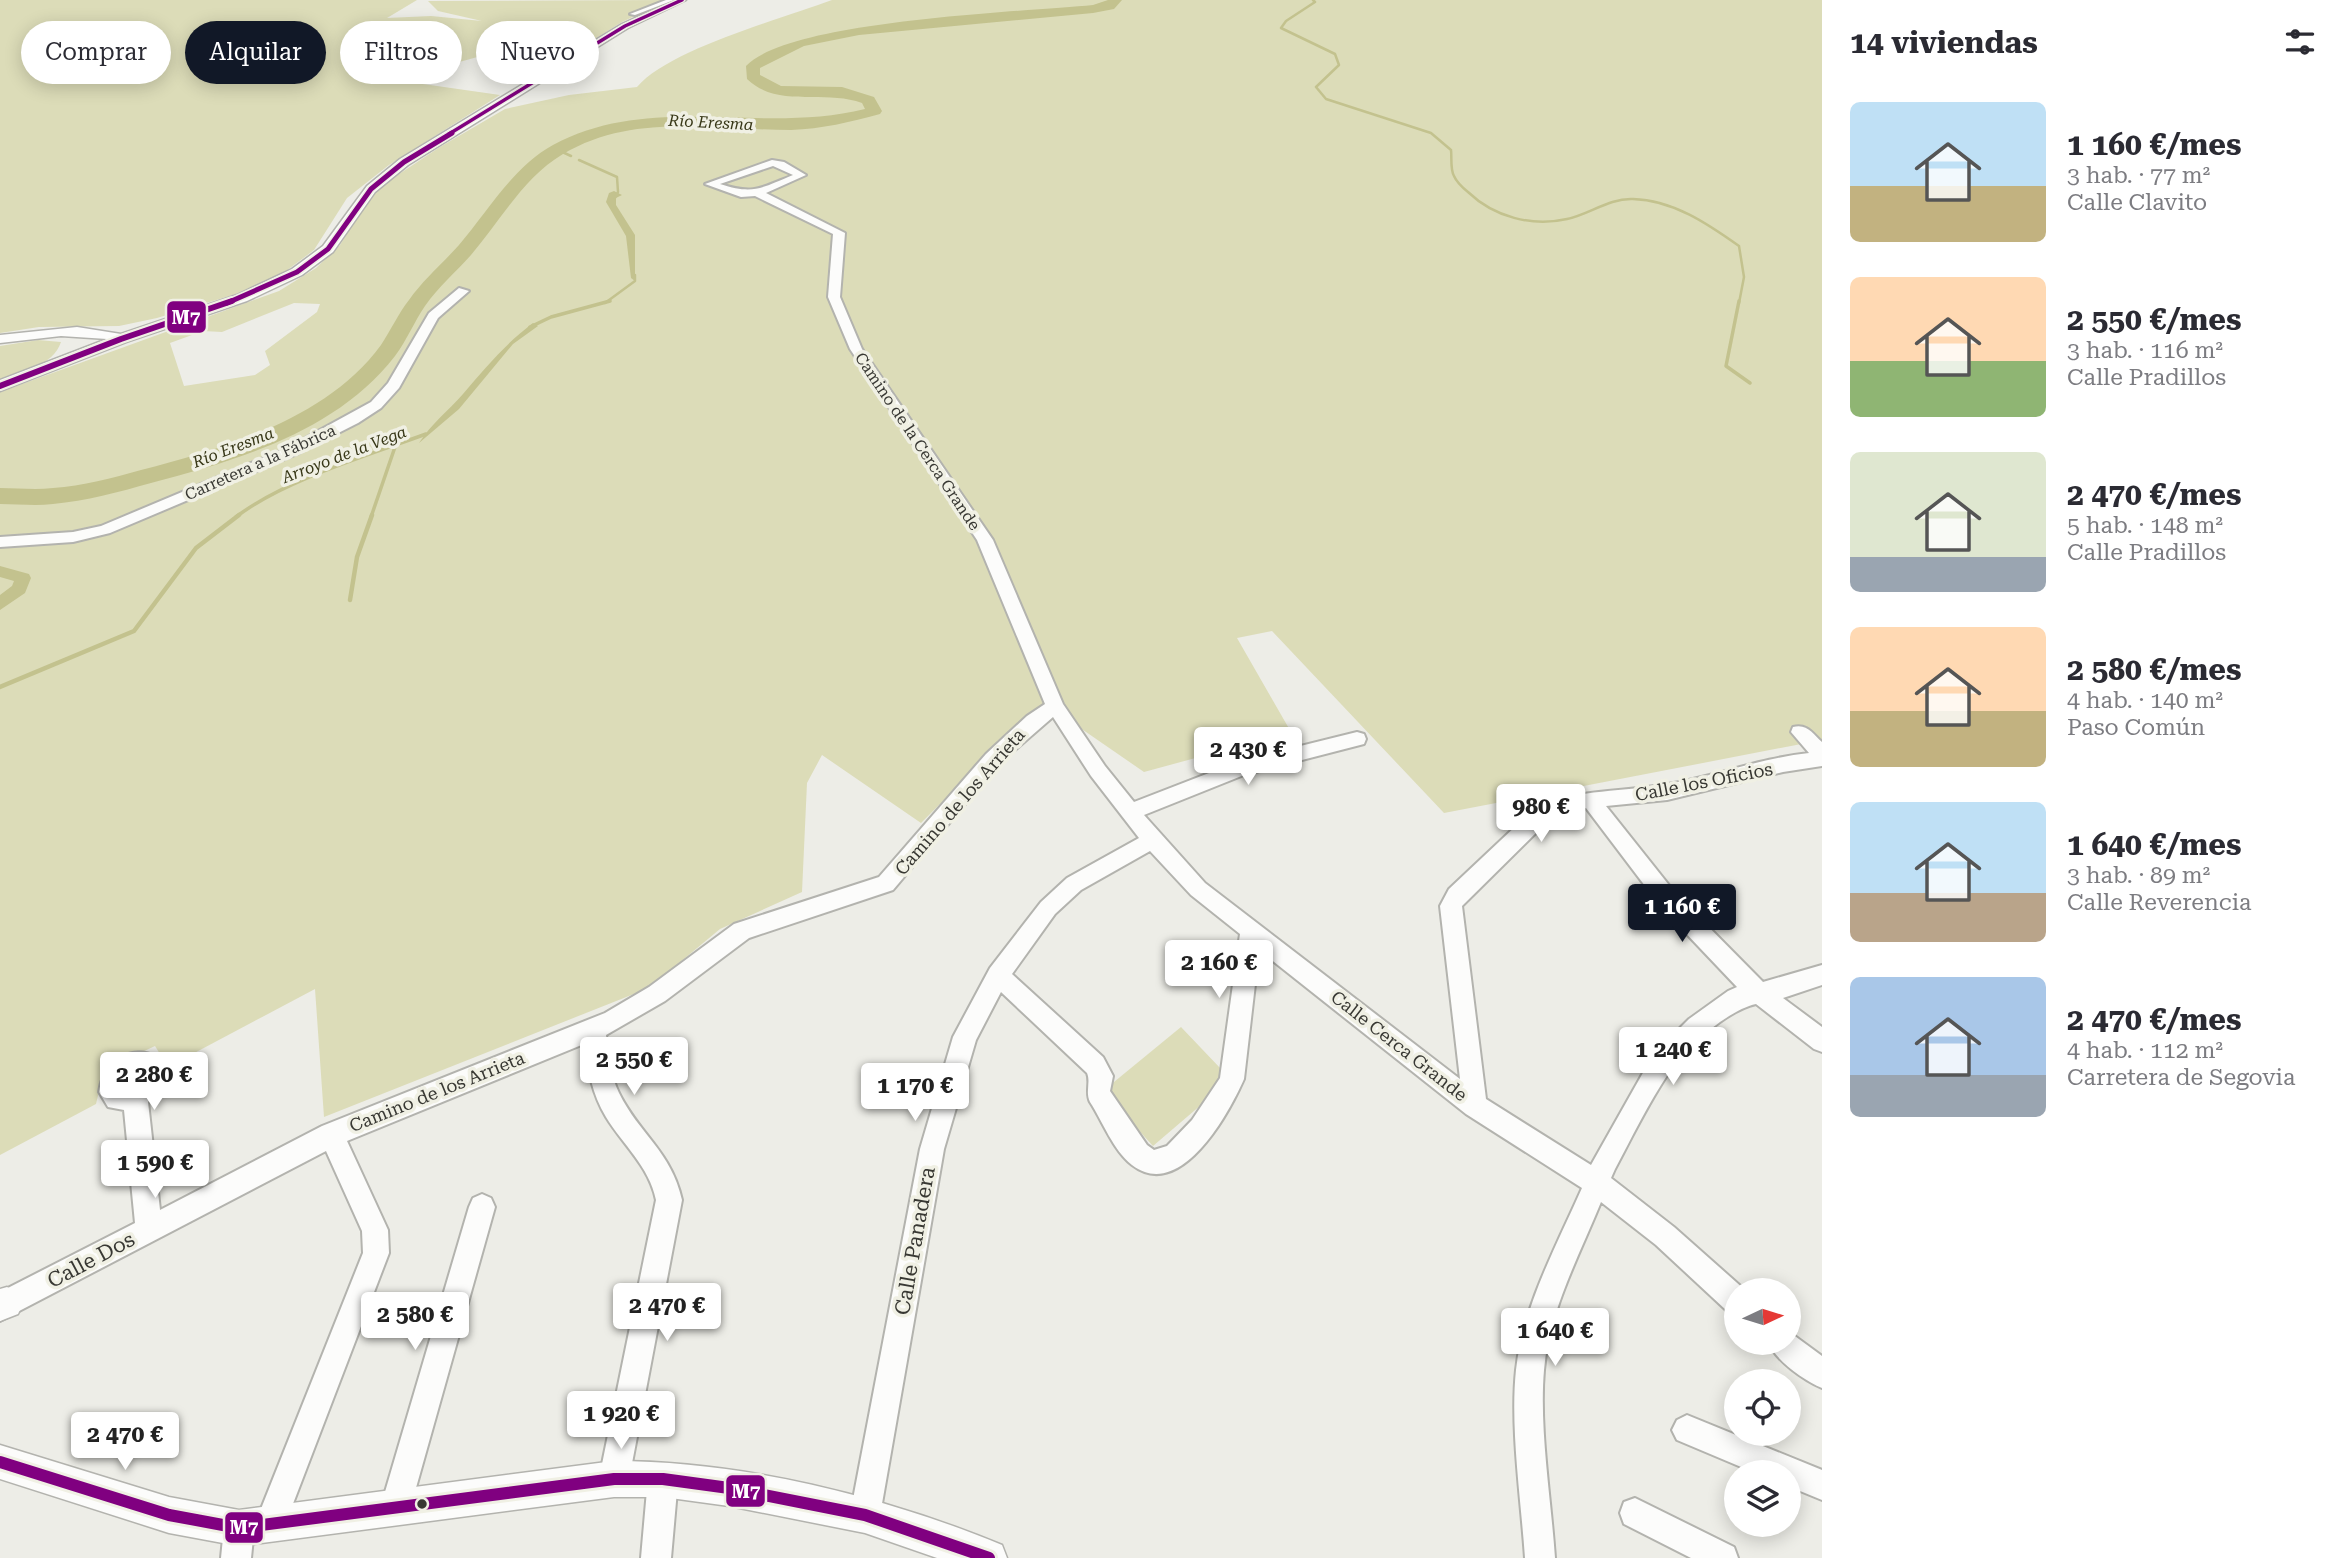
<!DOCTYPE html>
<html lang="es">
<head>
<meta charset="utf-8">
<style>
  body { margin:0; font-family:"Roboto Serif",serif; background:#f2f2f3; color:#2b2b33; height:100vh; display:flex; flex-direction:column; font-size:26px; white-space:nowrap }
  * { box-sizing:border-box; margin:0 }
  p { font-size:23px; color:#7c7c81 }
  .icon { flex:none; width:38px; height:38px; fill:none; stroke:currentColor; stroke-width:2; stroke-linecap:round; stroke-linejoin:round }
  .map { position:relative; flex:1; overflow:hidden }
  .sheet { display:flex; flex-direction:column; background:#fff; width:525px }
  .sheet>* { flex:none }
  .banner { position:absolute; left:21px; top:21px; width:665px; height:63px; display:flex; gap:14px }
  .needle { width:46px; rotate:86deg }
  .controls { position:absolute; left:1724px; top:1278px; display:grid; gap:14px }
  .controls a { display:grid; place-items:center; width:77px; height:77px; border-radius:50%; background:#fff; box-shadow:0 4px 18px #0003; font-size:35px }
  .price { position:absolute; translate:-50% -60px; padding:0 16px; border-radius:7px; background:#fff; color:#222; font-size:23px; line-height:46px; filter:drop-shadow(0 2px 4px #0008) }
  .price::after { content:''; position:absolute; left:50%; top:42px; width:21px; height:16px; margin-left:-10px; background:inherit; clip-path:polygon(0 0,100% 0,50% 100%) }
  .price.active { background:#111827; color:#fff }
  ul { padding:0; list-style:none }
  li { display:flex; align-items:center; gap:21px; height:175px; padding:0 28px }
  li span { display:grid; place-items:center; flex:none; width:196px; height:140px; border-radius:10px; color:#555 }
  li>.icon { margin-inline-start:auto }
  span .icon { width:84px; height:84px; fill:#fffc; stroke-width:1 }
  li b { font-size:30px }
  h2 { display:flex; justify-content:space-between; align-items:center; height:84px; padding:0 28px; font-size:30px }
  .pill { padding:0 24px; border-radius:32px; background:#fff; box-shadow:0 4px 18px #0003; font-size:24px; line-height:63px }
  .pill.active { background:#111827; color:#fff }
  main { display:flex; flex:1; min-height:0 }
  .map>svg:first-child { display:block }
</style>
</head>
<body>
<main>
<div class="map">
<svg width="1822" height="1558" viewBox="0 0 1822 1558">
  <rect width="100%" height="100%" fill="#edede7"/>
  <path fill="#dcdcb8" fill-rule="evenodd" d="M0 0H417L387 18 431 16 482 21 438 11 428 1 669 0 622 22 566 57 506 49 395 80 500 95 389 165 347 198 314 250 286 271 236 294 157 318 119 326 39 327 0 333Z
    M832 0H1822V740L1444 813 1272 631 1237 638 1291 732 1144 772 1073 723 1033 711 921 823 822 755 807 783 802 892 720 929 649 988 324 1117 315 989 168 1067 155 1046 104 1070 96 1104 0 1155V392L279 291 316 268 340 245 365 204 381 186 440 147 505 109 569 95 637 87C669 49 781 19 832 0ZM294 303 320 304 317 312 265 351 270 365 255 375 184 386 170 343 203 331 222 332Z
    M38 340 61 342C53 366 22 372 0 380V346Z
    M1181 1027 1221 1069 1222 1087 1153 1146 1103 1091Z"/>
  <path fill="#c3c28e" d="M614 191 622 195 616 198V205L635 235V281L631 278 626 236 606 202 609 193Z
    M533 323 538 326 513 344 459 409 419 443C431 424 448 411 463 394 485 368 505 344 533 323Z"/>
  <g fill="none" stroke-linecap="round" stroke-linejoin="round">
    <path stroke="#c3c28e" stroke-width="2.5" d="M1313 0 1315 2 1286 21 1281 28 1335 54 1339 65 1316 87 1326 99 1431 133 1451 150C1452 158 1450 169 1454 176 1457 183 1463 188 1468 192 1494 217 1532 227 1567 219 1590 214 1609 198 1633 199 1673 200 1708 224 1739 246L1744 277 1739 303
      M558 150 571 156
      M579 160 617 177 618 192 615 198
      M605 303 635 281V275"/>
    <path stroke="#c3c28e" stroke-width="3.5" d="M1739 301 1726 366 1750 383
      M530 327 551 317 610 301
      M236 517C284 480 369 455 426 434
      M371 517 395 447"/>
    <path stroke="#c3c28e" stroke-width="4.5" d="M350 600 357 557 372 515
      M0 687 134 631 196 548 239 515"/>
    <path fill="#c3c28e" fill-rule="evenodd" d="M0 566 29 574 31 578 25 593 0 610V595L12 586 14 581 0 577Z"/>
    <path fill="#c3c28e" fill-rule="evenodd" d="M1108 0H1122L1114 9 1093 13 859 35 804 46 760 68V75L781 86 842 87 874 97 882 111 880 114C850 122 822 129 791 130 714 130 634 112 563 154 524 177 500 221 471 255 456 272 438 287 425 306 414 322 407 340 395 356 337 431 239 460 151 483 119 492 86 501 53 504 35 506 18 504 0 504V488C18 488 35 490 53 488 83 486 112 478 141 470 225 448 327 419 381 345 391 330 398 314 409 300 423 280 442 264 459 245 488 211 513 167 553 145 651 92 761 135 865 109L862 103C825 89 778 109 747 79L746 66C789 20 1023 12 1093 5Z"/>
    <g stroke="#b3b3ae" stroke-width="4">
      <path id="pedestrian" d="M666 0H674L635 15 630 14Z"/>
    </g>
    <g stroke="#b3b3ae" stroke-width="4">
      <path id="minor" d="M772 160 784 162 806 175 766 193 845 233 840 297 862 349 993 540 1063 704 1105 766 1134 802 1240 761 1357 732 1364 734 1366 739 1364 744 1244 775 1144 815 1205 883 1460 1079 1440 906 1449 889 1537 806C1580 789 1623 792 1668 784 1716 776 1761 758 1809 753L1791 732 1793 727C1807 723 1813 734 1822 742V766L1783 772 1667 800 1606 806 1676 894 1763 982 1822 965V985L1783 998 1822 1027V1052L1814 1049 1756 1004C1728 1010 1683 1049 1668 1074 1648 1104 1632 1137 1615 1169L1611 1178 1674 1227 1745 1290H1736V1314L1726 1310 1656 1245 1601 1202C1579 1256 1549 1311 1544 1370 1539 1428 1551 1499 1555 1558H1525C1521 1499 1510 1427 1516 1370 1523 1306 1557 1245 1582 1188L1466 1114 1259 950 1244 1079C1228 1115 1180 1202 1132 1165 1113 1150 1103 1122 1090 1102 1085 1092 1091 1082 1087 1073L1001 992 976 1040 944 1149 880 1515 876 1526 865 1530 854 1526 850 1515 920 1149 953 1037 990 968 1041 902 1067 878 1139 838 1091 776 1053 717 999 764 893 890 749 938 665 1001 606 1035C609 1054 610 1075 619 1093 639 1134 671 1151 682 1200L629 1479 625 1490 614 1494 603 1490 599 1479 656 1200C649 1166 623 1145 606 1117 592 1094 588 1069 584 1044L347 1141 388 1230 389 1253 281 1535 270 1539 259 1535 255 1524 363 1253 362 1231 326 1151 0 1321V1292L135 1223 124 1110 108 1107 99 1092C109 1026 203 1052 148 1102L160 1210 322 1126 605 1013 649 987 734 924 879 877 986 754 1027 716 1045 704 977 540 850 349 828 297 833 234 755 196 741 197 705 184ZM773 166 793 175C761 188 754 195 720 184ZM1586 808 1661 907 1737 987 1728 991 1689 1019 1653 1055 1591 1165 1486 1099 1462 906 1551 818ZM1150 851 1191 895 1240 934 1220 1078 1192 1120 1167 1146 1154 1150 1147 1145 1110 1091 1113 1076 1103 1057 1012 974 1055 914 1081 890ZM141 1074 130 1086H124L131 1078Z
        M459 288 469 291 438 318 399 388 381 408 358 423 297 454 110 533 73 542 0 547V537L73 532 101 526 287 448 371 402 388 383 429 313Z
        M482 1194 491 1198 495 1207 410 1509 406 1520 395 1524 384 1520 380 1509 469 1207 473 1198Z
        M1788 1331 1822 1356V1388C1804 1380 1776 1361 1768 1342H1788Z
        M1687 1415 1822 1470V1500L1788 1486V1472H1753L1677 1440 1672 1430 1677 1420Z
        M663 1464 674 1468 678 1479 671 1558H641L648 1479 652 1468Z
        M1635 1498 1734 1547 1738 1558H1691L1624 1524 1620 1513 1624 1502Z
        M239 1513 250 1517 254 1528 251 1558H221L224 1528 228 1517Z"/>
    </g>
    <g stroke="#b3b3ae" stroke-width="3">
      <path id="tertiary" d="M675 0H686L628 28 408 165 375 192 333 252 302 275 247 301 126 342 0 391V380L107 339 61 336 0 343V335L77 327 121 334 237 295 292 269 323 246 367 186 400 159 622 24Z
        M7 1287 18 1292 23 1303 18 1314 0 1321V1289Z
        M0 1445 169 1497 239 1510 614 1461C742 1461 884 1496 1002 1545L1007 1558H937L865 1533 729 1506 663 1497H614L239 1546 169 1533 0 1479Z"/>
    </g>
    <use href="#pedestrian" fill="#fcfcfb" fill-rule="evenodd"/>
    <use href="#minor" fill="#fcfcfb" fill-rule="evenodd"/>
    <use href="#tertiary" fill="#fcfcfb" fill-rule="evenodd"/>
    <g stroke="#f0f0e4" stroke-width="6">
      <path id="bus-1-far3" d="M449 134 625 26 682 0"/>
    </g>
    <g stroke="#f0f0e4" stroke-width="8">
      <path id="bus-1-far2" d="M227 303 297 272 328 249 371 189 404 162 452 133"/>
    </g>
    <g stroke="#f0f0e4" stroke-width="10">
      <path id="bus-1-far1" d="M0 386 121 339 232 301"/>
    </g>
    <g stroke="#f0f0e4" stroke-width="18">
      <path id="bus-1" d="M0 1462 169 1515 239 1528 614 1479H663L729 1488 865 1515 989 1558"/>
    </g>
    <use href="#bus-1-far3" stroke="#800080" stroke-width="3.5"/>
    <use href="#bus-1-far2" stroke="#800080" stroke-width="5"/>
    <use href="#bus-1-far1" stroke="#800080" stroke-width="6"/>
    <use href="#bus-1" stroke="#800080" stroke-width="12"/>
  </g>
  <circle fill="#383833" stroke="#f0f0e4" stroke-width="2.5" cx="422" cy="1504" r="6"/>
  <g text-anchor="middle" stroke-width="7" stroke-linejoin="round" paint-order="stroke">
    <g font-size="16" font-style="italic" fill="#373717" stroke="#f0f0e4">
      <text transform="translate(711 122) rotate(3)" y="6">Río Eresma</text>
      <text transform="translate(233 447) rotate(-21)" y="6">Río Eresma</text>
      <text transform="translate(344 454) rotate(-21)" y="6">Arroyo de la Vega</text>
    </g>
    <g font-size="16" fill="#383833" stroke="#f0f0e4">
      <text transform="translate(918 441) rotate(56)" y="6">Camino de la Cerca Grande</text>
      <text transform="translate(260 462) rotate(-24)" y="6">Carretera a la Fábrica</text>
    </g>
    <g font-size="18" fill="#383833" stroke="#f0f0e4">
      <text transform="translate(1704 782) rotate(-11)" y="6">Calle los Oficios</text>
      <text transform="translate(960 802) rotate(-49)" y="6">Camino de los Arrieta</text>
      <text transform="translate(1399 1046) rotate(38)" y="6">Calle Cerca Grande</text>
      <text transform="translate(437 1092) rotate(-22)" y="6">Camino de los Arrieta</text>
    </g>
    <g font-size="21" fill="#383833" stroke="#f0f0e4">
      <text transform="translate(915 1241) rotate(-80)" y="7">Calle Panadera</text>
      <text transform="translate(91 1260) rotate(-28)" y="7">Calle Dos</text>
    </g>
  </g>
  <g stroke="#f0f0e4" stroke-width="2.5">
    <rect x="166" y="300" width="41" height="34" rx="7" fill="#800080"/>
    <rect x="725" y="1474" width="41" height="34" rx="7" fill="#800080"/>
    <rect x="224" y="1511" width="40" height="33" rx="7" fill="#800080"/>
  </g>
  <g font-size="19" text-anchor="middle" font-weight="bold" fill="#fff">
    <text x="186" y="324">M7</text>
    <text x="746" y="1498">M7</text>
    <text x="244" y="1534">M7</text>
  </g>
</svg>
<div class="controls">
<a><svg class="needle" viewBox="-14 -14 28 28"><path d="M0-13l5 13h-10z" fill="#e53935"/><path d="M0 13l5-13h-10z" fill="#7c7c81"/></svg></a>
<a><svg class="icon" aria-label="locate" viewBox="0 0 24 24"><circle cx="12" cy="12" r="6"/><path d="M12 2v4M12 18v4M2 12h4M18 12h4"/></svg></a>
<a><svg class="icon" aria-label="layers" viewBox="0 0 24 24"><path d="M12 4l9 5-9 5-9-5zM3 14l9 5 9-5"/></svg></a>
</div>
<b class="price" style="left:1248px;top:787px">2 430 €</b>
<b class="price" style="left:1541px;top:844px">980 €</b>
<b class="price active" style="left:1682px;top:944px">1 160 €</b>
<b class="price" style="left:1219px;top:1000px">2 160 €</b>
<b class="price" style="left:1673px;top:1087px">1 240 €</b>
<b class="price" style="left:634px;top:1097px">2 550 €</b>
<b class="price" style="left:154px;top:1112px">2 280 €</b>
<b class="price" style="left:915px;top:1123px">1 170 €</b>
<b class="price" style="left:155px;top:1200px">1 590 €</b>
<b class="price" style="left:667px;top:1343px">2 470 €</b>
<b class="price" style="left:415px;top:1352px">2 580 €</b>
<b class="price" style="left:1555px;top:1368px">1 640 €</b>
<b class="price" style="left:621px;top:1451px">1 920 €</b>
<b class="price" style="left:125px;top:1472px">2 470 €</b>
<div class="banner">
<a class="pill">Comprar</a>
<a class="pill active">Alquilar</a>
<a class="pill">Filtros</a>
<a class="pill">Nuevo</a>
</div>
</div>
<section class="sheet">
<h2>14 viviendas<svg class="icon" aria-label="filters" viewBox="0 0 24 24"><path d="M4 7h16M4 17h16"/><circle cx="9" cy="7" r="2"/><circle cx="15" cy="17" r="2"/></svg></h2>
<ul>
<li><span style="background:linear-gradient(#bfe0f5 60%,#c2b280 0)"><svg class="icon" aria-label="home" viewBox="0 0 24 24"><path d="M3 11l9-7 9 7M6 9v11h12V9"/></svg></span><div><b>1 160 €/mes</b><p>3 hab. · 77 m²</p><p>Calle Clavito</p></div></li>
<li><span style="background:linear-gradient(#ffd9b3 60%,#8fb573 0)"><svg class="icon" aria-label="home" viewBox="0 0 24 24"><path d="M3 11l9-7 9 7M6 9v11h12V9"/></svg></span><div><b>2 550 €/mes</b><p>3 hab. · 116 m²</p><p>Calle Pradillos</p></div></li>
<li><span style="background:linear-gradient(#dfe7d0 75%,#9aa5b1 0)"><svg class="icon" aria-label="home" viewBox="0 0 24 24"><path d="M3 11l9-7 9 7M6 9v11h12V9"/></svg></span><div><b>2 470 €/mes</b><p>5 hab. · 148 m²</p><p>Calle Pradillos</p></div></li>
<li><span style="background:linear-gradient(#ffd9b3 60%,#c2b280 0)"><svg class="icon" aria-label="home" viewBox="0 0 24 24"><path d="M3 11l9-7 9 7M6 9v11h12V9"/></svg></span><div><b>2 580 €/mes</b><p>4 hab. · 140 m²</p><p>Paso Común</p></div></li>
<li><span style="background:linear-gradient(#bfe0f5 65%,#b9a48a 0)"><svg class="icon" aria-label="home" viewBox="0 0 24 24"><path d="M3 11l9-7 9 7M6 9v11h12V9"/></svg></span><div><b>1 640 €/mes</b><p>3 hab. · 89 m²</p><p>Calle Reverencia</p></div></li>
<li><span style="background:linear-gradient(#a9c7e8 70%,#9aa5b1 0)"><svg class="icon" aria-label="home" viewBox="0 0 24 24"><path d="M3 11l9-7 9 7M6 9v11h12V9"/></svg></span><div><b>2 470 €/mes</b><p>4 hab. · 112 m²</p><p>Carretera de Segovia</p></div></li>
</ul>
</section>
</main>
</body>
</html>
